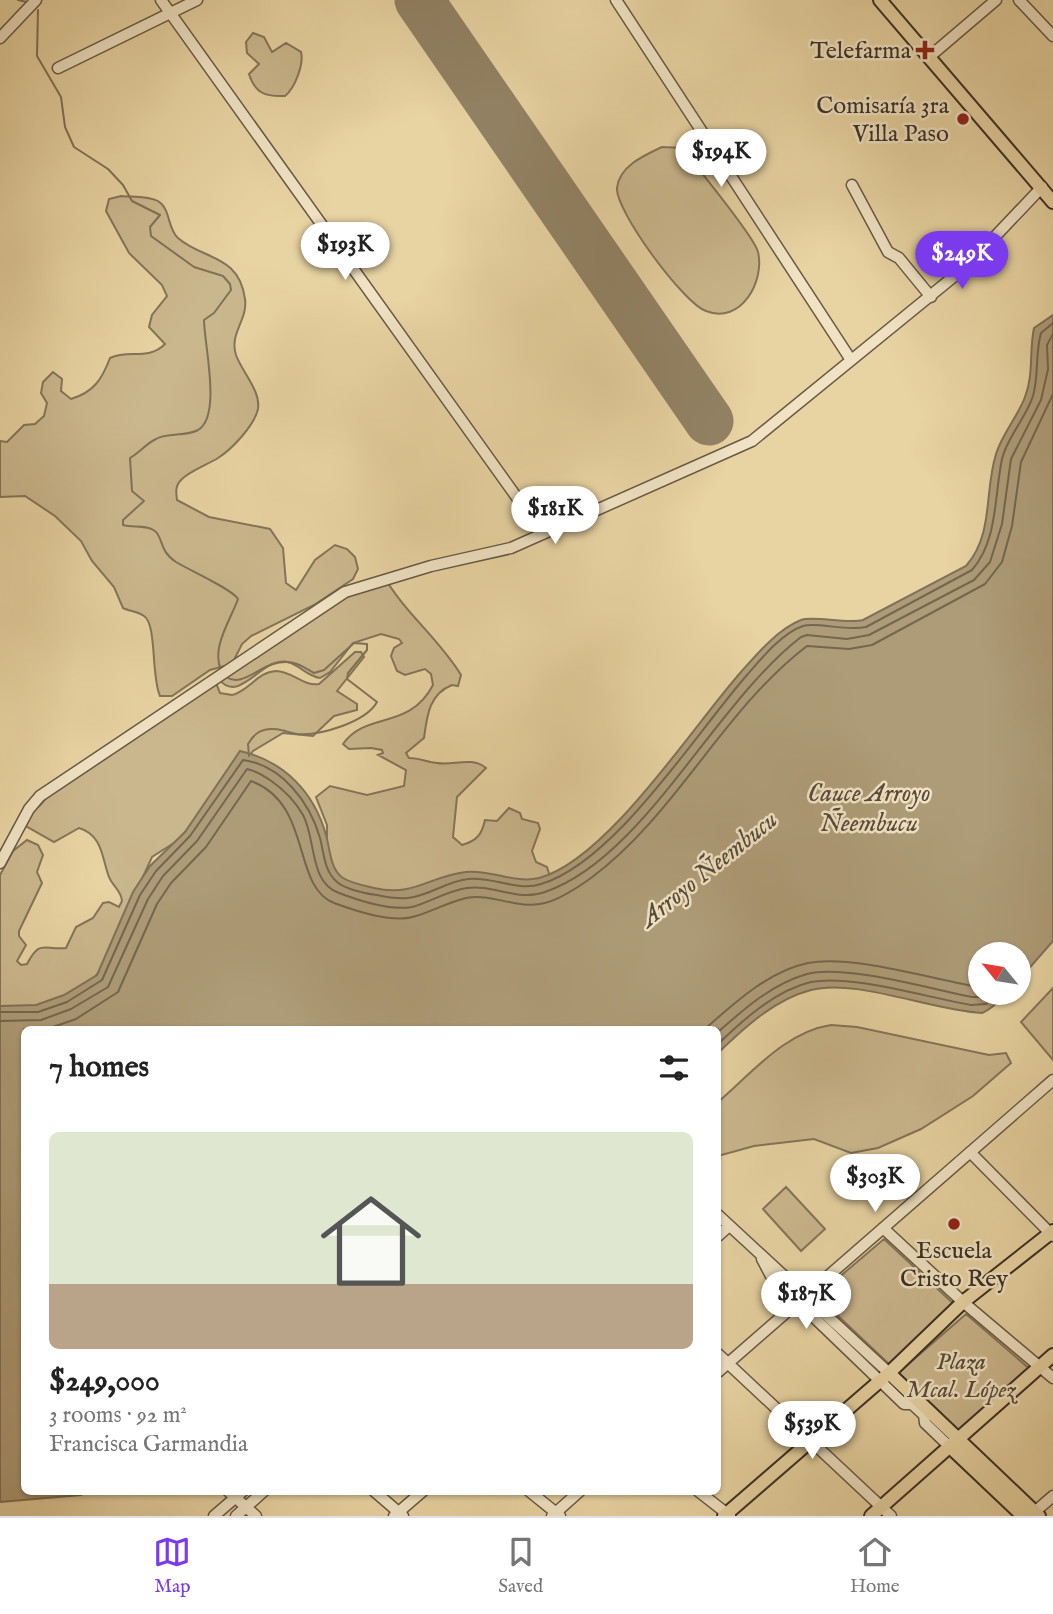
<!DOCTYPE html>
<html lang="en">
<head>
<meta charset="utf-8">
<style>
  body { margin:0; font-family:"IM FELL English",serif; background:#f6f6f6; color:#222; height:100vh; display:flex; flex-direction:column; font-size:26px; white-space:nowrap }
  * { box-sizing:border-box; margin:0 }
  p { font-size:23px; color:#767676 }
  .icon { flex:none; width:38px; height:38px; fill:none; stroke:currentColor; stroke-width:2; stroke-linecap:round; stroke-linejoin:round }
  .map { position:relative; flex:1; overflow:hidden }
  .details { position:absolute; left:21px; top:1026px; width:700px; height:469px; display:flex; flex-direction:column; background:#fff; border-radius:10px; box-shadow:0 2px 5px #0004 }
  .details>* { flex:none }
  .needle { width:46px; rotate:300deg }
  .tools { position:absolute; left:968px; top:942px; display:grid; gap:14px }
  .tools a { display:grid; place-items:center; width:63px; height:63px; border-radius:50%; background:#fff; box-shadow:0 2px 5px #0004; font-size:35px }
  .price { position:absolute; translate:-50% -60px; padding:0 16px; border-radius:24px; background:#fff; color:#222; font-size:23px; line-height:46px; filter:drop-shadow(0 2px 4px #0008) }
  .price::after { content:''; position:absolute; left:50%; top:42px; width:21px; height:16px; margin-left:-10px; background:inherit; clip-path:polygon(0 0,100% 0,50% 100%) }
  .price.active { background:#7c3aed; color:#fff }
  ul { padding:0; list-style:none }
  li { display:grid; align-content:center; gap:14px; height:371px; padding:0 28px }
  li+li { border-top:2px solid #e0e0e0 }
  li span { display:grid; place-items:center; height:217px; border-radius:10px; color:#555 }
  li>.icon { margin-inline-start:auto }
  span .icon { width:126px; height:126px; fill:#fffc; stroke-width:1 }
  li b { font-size:30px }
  h2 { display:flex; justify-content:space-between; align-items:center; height:84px; padding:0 28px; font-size:30px }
  .dock { display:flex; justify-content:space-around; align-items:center; height:98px; border-top:2px solid #e0e0e0; background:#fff; font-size:19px; color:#767676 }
  .dock a { display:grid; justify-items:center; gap:4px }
  .dock .active { color:#7c3aed }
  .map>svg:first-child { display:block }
</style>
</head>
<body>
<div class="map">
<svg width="1053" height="1516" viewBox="0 0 1053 1516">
  <rect width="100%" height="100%" fill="#e8d3a2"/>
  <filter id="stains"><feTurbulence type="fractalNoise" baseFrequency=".00286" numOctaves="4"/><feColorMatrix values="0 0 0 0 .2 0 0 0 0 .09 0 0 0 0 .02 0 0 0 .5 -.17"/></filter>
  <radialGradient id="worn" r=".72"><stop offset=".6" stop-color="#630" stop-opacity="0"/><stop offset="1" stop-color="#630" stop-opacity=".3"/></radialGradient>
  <path fill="#cbb78d" stroke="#847459" stroke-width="2" d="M253 33 264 37 272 52 286 43 301 52C304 64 295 88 285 96 265 97 255 93 249 74L259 64 247 53 246 42Z
    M662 147 682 148C695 165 755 237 758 252 765 281 741 325 706 311 683 303 615 210 617 188 619 166 645 155 662 147Z
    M121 196C132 197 149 196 158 201 171 209 167 228 178 238 203 260 239 254 245 299 248 320 229 333 236 355 242 372 261 391 258 409 254 426 232 449 218 458 207 465 189 471 181 480 175 486 176 493 177 500L209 517 270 529 283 548 286 583 296 590 315 560 335 545 347 549 355 557 358 569 353 579 314 605 251 636 242 644 232 664 210 670 172 696H160C151 677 157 624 144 616 139 612 129 611 123 608L114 587 92 561 81 541 55 516 25 496 0 497V441L7 442 24 425 35 424 44 416 47 403 41 393 43 382 53 372 62 379 61 391 71 399C94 392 102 379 110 358 129 349 148 361 165 344L149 327 152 315 167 296 162 285 129 253 106 211 109 199Z
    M383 575C404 612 440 640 461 675L458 686 452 685C429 694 427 716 424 738L406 753 409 758C420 758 426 762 437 763 453 766 472 756 486 768L457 797 453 837 462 845C477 841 482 834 485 820L497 821 509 808 520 813 522 819 538 823 540 829 532 851 536 862 547 867 550 877 415 900 337 880 327 847V825L316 797 330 786 367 795 404 786 406 770 378 755 383 753 382 750 371 748 349 749 343 744C366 711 409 731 433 685L431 674 425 669 405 675 397 671 391 656 394 648 402 643 399 639 381 634 353 643 330 672 320 678C303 676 295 656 275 663 257 668 236 702 219 679L362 584Z
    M355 652H361L364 657 337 691 357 704V710L334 716 313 736 283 733 253 751 230 783 177 841 152 857 101 969 86 988 0 1027V875L13 851 27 840 38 845 43 855 37 872 42 883 19 931V936L26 945 17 961 21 965 27 964C40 939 43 950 66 948L76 927 93 918 103 903 109 902 119 907 122 901C121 890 113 887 109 877 102 859 103 835 79 828L54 842 24 825C28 813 39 809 46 798L216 683 220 693 232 695C249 691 257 672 276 671 292 671 304 687 319 684Z
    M1053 988V1060L1021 1022Z
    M831 1025 857 1027 989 1055 1006 1053 1011 1063 973 1096 921 1129 878 1148 851 1153 814 1139 754 1146 718 1156V1102C752 1073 785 1032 831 1025Z
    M786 1187 825 1229 801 1251 763 1209Z
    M884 1239 957 1307 891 1366 817 1296Z
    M966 1314 1031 1370 961 1434 897 1374Z"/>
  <path fill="#ae9c78" stroke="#807157" stroke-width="2" d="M1053 315V941L1019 980 1018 954H980V992L1010 993C999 999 993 1009 982 1013 933 1011 856 978 811 990 775 999 744 1028 718 1053V1029H24V1491H86L81 1495 0 1502V1006L36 1005 64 995 97 975 133 892 150 866 185 832 240 751C284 761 314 792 326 835 330 848 330 870 343 878 351 883 365 886 374 888 415 897 429 876 466 872 490 869 515 884 539 878 607 860 693 726 741 672 757 654 778 629 801 620 811 615 846 624 863 620L966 566C994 534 984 492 996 454 1002 434 1018 416 1025 397 1034 374 1029 351 1034 328Z"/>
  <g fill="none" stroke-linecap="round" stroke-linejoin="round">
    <path stroke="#75664e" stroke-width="2" d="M0 1012H38L67 1002 102 980 140 895 156 871 190 836 243 760C282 765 310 803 320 838 324 853 324 871 337 882 345 889 366 894 377 895 386 897 399 899 408 898 429 896 447 881 468 879 493 876 517 892 541 884 615 862 696 733 747 675 761 659 782 633 803 626 816 622 846 631 866 627L972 570C998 540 994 497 1002 459 1007 437 1026 418 1033 396 1039 375 1035 354 1041 333L1053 323
      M0 1021 41 1020 71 1009 108 987 148 899 163 876 197 841 247 769C257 771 262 775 270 780 283 789 295 801 303 815 316 838 309 883 339 893 360 901 390 911 412 907 430 902 447 891 467 888 493 884 518 902 545 892 644 858 714 704 801 637L807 635 847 639 869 635 974 580 990 562 1002 524 1011 459 1041 400 1048 369 1047 345 1053 334
      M47 1029 76 1019 118 992 157 904 171 883 206 847 251 781C313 804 291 886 334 903 356 911 393 924 416 916 433 911 449 902 466 898 493 893 517 910 545 903 561 899 577 888 591 878 677 814 722 711 807 646L849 649 872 645 985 584 1002 562 1012 526 1021 462 1053 394
      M705 1029C734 1003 769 971 808 963 852 955 928 978 973 986L980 981
      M718 1032C744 1009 772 984 807 974 845 964 931 989 972 997H980L984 992
      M718 1044C743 1020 776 990 811 982 851 974 929 998 971 1005L986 1004 996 992"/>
    <path stroke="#807157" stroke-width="2" d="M18 0 27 2
      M38 10 37 56 61 97 65 127 74 147 108 169 123 185 132 201 160 215 150 227 151 236 194 267 223 276 230 284 231 290 214 313 204 320C204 344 222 416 198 430 185 437 168 432 156 439 147 443 139 453 130 458L132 491 144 501 123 520V525C133 528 146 524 155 531 163 537 159 551 176 562 189 570 232 589 238 599 230 621 211 648 221 670
      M226 677C246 690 263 656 294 663 300 664 308 670 314 673L324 670 354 643 367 644V650L348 673 347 679 377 702C366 722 320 736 297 734 286 732 276 727 264 730 256 732 252 737 248 744L249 756"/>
    <path stroke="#928264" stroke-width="49" d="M419 0 709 421"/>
    <g stroke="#675944" stroke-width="13">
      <path id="minor" d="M161 0 543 534
        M616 0 851 360
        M1019 0 1053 36
        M0 38 36 0
        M928 58 996 0
        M58 68 197 0
        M852 185 888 252 899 258 931 297
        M0 863 29 809 40 796 345 592 431 566 511 548 752 441 968 265 1042 187
        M970 1152 1053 1236
        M718 1215 889 1373
        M883 1228 963 1302 1053 1378
        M718 1236 728 1227
        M762 1259 771 1276 904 1404H912L924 1415 925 1423 949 1446
        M718 1354 891 1516
        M718 1372 1053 1080
        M228 1491 256 1516
        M374 1491 403 1516
        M529 1491 560 1516
        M698 1491 730 1516
        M214 1516 243 1491
        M236 1516 264 1491
        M394 1516 423 1491
        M552 1516 580 1491
        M1030 1516 1053 1496"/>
    </g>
    <g stroke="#3c3025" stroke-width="16">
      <path id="major" d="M880 0 1053 202
        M889 1373 1039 1516
        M949 1446 1023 1516
        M724 1516 889 1373 963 1302 1053 1231
        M871 1516 1053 1355"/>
    </g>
    <use href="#minor" stroke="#f0e2c3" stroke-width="10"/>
    <use href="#major" stroke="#e8d3a2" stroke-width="12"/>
  </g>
  <g fill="#8f2418" stroke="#f0e2c3" stroke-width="2.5">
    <path d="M921.5 39.5h7v7h7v7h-7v7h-7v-7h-7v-7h7z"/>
    <circle cx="963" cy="119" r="7"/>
    <circle cx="954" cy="1224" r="7"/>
  </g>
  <g text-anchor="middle" stroke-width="5" stroke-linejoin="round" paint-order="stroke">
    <g font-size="24" fill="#3c3025" stroke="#f0e2c3" text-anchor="end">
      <text x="911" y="58">Telefarma</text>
      <text x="949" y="113">Comisaría 3ra<tspan x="949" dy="28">Villa Paso</tspan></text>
      <text x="954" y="1258" text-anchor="middle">Escuela<tspan x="954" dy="28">Cristo Rey</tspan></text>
    </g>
    <g font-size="24" font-style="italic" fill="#594b3a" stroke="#f0e2c3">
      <text x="961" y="1369">Plaza<tspan x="961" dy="28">Mcal. López</tspan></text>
    </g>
    <g font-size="26" font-style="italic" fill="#584b3a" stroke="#f0e2c3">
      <text x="869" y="801">Cauce Arroyo<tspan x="869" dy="30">Ñeembucu</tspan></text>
      <text transform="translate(708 868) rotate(-39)" y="9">Arroyo Ñeembucu</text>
    </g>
  </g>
  <rect width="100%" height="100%" filter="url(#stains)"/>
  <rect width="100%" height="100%" fill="url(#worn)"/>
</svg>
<div class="tools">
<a><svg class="needle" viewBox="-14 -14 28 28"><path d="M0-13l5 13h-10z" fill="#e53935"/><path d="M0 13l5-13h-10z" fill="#767676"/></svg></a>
</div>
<b class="price" style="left:721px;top:189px">$194K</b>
<b class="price" style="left:345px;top:282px">$193K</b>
<b class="price active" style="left:962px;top:291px">$249K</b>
<b class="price" style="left:555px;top:546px">$181K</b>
<b class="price" style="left:875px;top:1214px">$303K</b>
<b class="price" style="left:806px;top:1331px">$187K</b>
<b class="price" style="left:812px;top:1461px">$539K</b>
<section class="details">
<h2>7 homes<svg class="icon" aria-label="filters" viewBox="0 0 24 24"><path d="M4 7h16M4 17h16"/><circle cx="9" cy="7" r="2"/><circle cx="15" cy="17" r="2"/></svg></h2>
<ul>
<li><span style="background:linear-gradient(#dfe7d0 70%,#b9a48a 0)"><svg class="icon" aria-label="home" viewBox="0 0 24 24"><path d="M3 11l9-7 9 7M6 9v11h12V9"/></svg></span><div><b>$249,000</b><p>3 rooms · 92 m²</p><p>Francisca Garmandia</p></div></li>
</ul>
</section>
</div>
<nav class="dock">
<a class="active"><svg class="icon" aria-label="map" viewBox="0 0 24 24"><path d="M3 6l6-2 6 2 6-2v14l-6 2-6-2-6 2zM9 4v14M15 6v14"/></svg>Map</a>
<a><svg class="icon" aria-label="saved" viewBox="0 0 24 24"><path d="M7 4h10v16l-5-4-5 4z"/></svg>Saved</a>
<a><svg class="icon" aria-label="home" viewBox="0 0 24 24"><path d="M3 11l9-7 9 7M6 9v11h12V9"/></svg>Home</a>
</nav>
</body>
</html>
